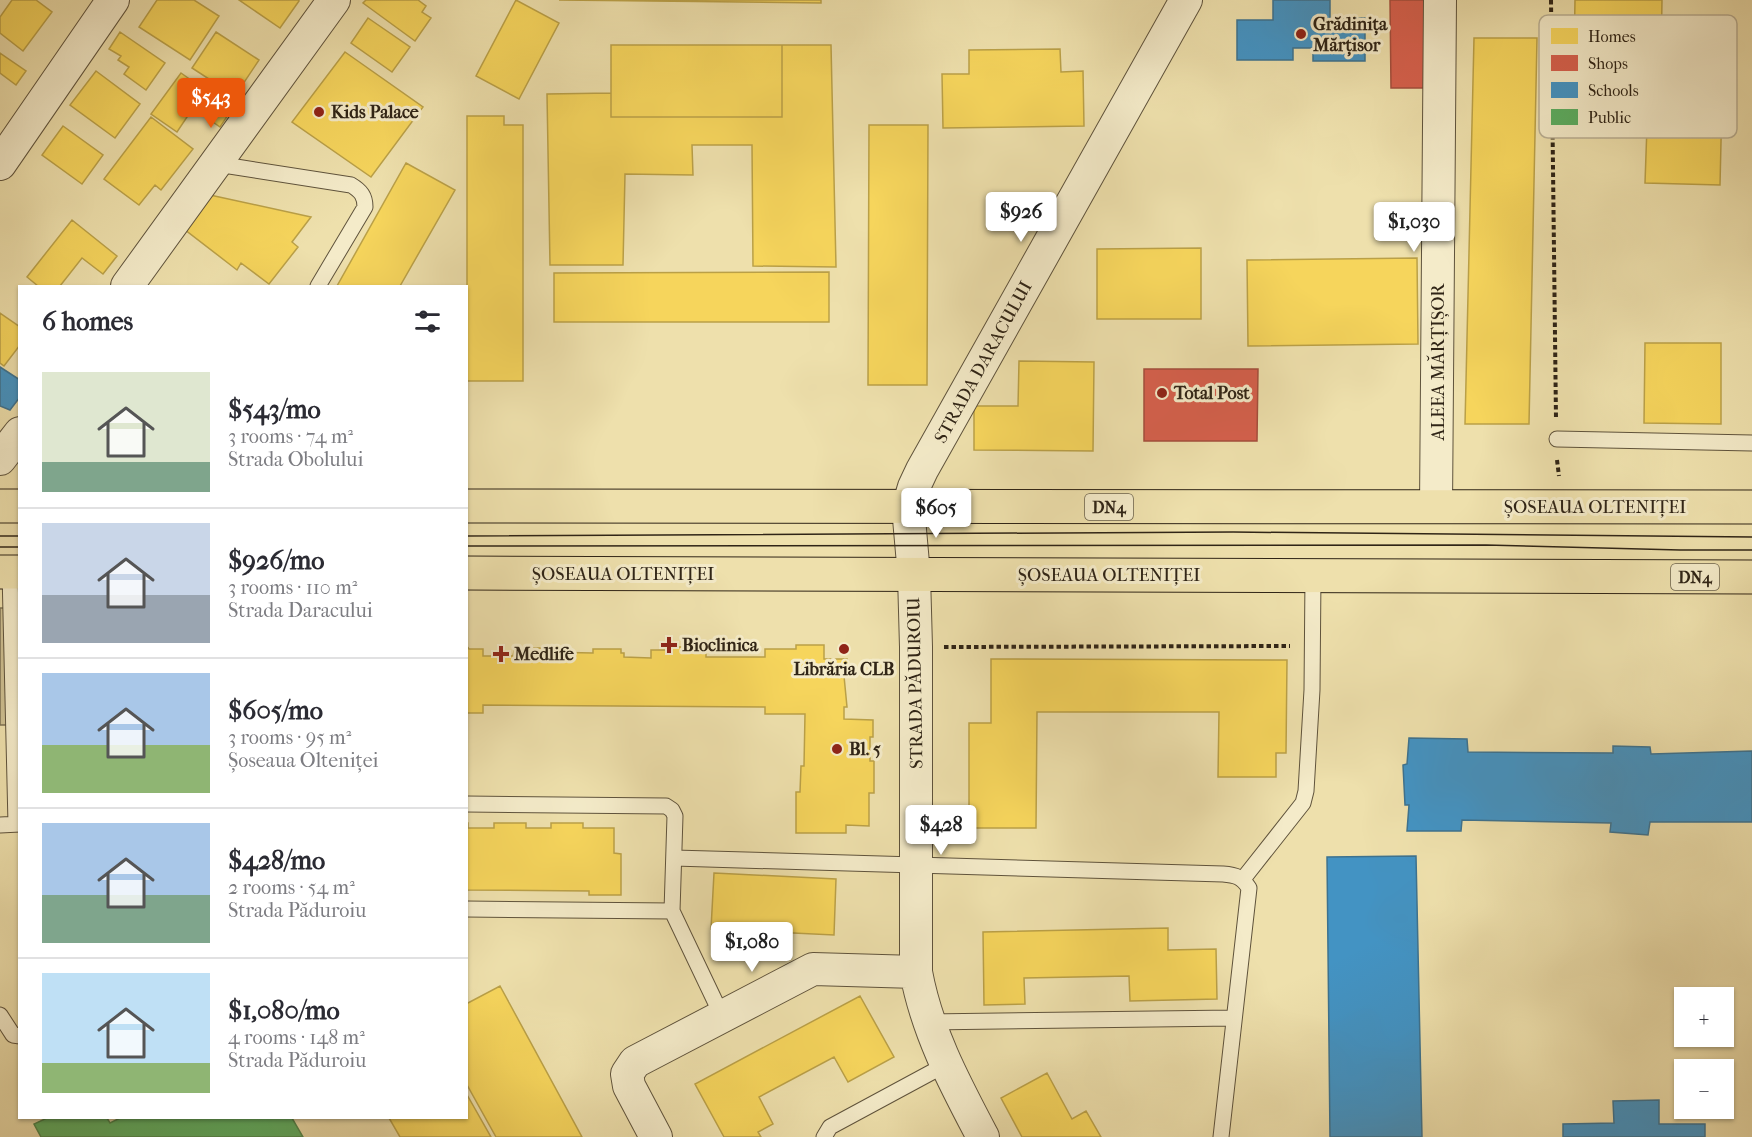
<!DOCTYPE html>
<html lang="en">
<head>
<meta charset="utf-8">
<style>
  body { margin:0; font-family:"IM FELL French Canon",serif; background:#f2f2f3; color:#2b2b33; height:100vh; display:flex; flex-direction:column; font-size:22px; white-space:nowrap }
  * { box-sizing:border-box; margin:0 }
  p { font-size:20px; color:#7c7c81 }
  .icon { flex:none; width:33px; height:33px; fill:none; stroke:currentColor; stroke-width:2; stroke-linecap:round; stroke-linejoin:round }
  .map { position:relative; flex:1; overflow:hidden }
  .sheet { position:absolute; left:18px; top:285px; width:450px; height:834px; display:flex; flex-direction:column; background:#fff; border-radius:0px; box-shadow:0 2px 4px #0004 }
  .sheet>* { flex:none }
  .fabs { position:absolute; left:1674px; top:987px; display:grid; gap:12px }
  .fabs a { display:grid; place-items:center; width:60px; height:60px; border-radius:0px; background:#fff; box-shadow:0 2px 4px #0004; font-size:30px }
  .price { position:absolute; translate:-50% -51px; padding:0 14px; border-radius:6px; background:#fff; color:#222; font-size:20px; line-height:39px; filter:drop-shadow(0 2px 3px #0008) }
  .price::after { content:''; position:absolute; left:50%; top:36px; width:18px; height:14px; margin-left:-9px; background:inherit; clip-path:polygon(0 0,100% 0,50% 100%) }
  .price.active { background:#ea580c; color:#fff }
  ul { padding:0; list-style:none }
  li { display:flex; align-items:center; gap:18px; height:150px; padding:0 24px }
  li+li { border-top:2px solid #e1e1e2 }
  li span { display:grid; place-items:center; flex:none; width:168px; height:120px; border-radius:0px; color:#555 }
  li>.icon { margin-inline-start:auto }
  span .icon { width:72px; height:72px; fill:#fffc; stroke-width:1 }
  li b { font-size:26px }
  h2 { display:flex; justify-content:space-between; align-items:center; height:72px; padding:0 24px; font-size:26px }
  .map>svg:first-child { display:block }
</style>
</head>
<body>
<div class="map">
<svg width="1752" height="1137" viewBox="0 0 1752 1137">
  <rect width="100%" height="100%" fill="#eee0ac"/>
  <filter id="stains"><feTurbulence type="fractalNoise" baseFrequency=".00333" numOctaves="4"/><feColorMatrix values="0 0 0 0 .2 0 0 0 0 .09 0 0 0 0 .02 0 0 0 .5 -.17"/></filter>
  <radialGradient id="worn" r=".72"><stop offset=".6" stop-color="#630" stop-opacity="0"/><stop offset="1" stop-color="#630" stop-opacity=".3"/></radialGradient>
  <path fill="#cec092" stroke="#7e7254" stroke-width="1.5" d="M0 608H19V725H0Z"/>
  <path fill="#f6d55c" stroke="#baa047" stroke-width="1.5" d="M12 0H36L52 12 23 51 0 33V17Z
    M157 0H194L219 16 190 60 139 27Z
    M239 0H299V1L280 28Z
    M366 0H418L426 6 422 12 431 18 415 41 363 3Z
    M516 0 559 23 519 99 476 76Z
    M559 0H821V3Z
    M1575 0H1662L1661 59 1574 58Z
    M368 18 410 47 392 72 351 43Z
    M120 32 165 63 146 90 124 74 129 67 118 60 121 56 109 49Z
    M216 32 259 60 235 96 192 68Z
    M1474 38H1537L1529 424H1465Z
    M611 45H782V117H611Z
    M782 45H831L836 267 753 266 752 145H692L693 175 625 174 623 265H550L547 94 611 93V117H782Z
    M1060 49 1061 72 1083 71 1084 126 943 128 942 74H969V50Z
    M345 52 423 107 371 177 292 122Z
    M0 53 26 71 16 85 0 73Z
    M96 71 140 104 115 138 70 105Z
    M181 73 232 109 220 127 193 108 177 132 151 114Z
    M1648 98 1722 100 1720 185 1645 183Z
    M467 116H504V125H523V381H467Z
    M151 117 193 149 161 190 155 185 139 205 104 179Z
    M869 125H928L927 385H868Z
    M63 126 103 155 82 184 42 155Z
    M406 163 455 190 400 286H337Z
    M210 195 311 217 292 242 298 247 269 284 241 263 237 270 184 229Z
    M72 220 117 256 103 274 82 258 60 286H38L27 277Z
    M1201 248V319H1097V249Z
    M1417 258 1418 344 1248 346 1247 260Z
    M829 272V322H554V273Z
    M0 313 20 327V345L4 366 0 363Z
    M1645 343H1721V424L1644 423Z
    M1019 361 1094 362 1093 451 974 450V406H1018Z
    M466 645 469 649H483V656H513L514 651 517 652V648H545V652L593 653V649H621V653H624V657L651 658V650H668V647H692V650L706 651V657H765V649H796V645H824V659H847V676H844L847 707H844V719L873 720V737H870V761H874V793H869V826L846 825V833H796V792H800L801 766H804L805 714H765V707L483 705V713H466Z
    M991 659 1287 660 1286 753H1276V777H1218L1219 712H1037L1036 828H969V723H991Z
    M466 823H468V828H494V823H526V828H551V823H583V828H614V853L621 854V895H589V891L466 890Z
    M714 873 836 879 834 935 711 929Z
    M1168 928V950L1216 949 1217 999 1130 1001 1129 976 1024 978 1025 1004 984 1005 983 932Z
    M500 986 582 1137H496L466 1083V1004Z
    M860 996 894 1057 848 1082 834 1057 759 1097 773 1124 758 1132 761 1137H724L695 1084Z
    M1047 1073 1072 1119 1086 1111 1101 1137H1022L1001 1098Z
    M466 1093 491 1137H400L389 1118H466Z"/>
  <path fill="#d6604d" stroke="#a44e3c" stroke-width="1.5" d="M1390 0H1433V88H1391Z
    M1144 369H1258L1257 441H1144Z"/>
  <path fill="#4393c3" stroke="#3d728f" stroke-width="1.5" d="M1273 0H1330V19L1365 18V61H1313V48H1293V60H1237V20H1273Z
    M0 367 20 380V397L10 410 0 406Z
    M1409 738 1467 739 1468 752 1613 753V746L1650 747 1651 754 1752 751V822H1650L1648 835 1610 832 1611 823 1462 820 1461 831H1407L1409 805H1405L1403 765 1407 764Z
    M1416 856 1422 1137H1330L1327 857Z
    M1659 1100V1124H1705V1137H1563V1124L1614 1123 1613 1101Z"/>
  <path fill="#5aae61" stroke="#4d854a" stroke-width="1.5" d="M47 1118H107L110 1123 120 1118H292L303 1137H41L34 1124Z"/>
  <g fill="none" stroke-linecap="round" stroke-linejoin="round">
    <g stroke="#5f533c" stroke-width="17">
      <path id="service" d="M217 164 351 185C361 191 365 196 365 207L318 286
        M1557 439 1752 443
        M10 572 16 824
        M466 804 666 806 672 810 675 816 672 911 466 909
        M0 825 20 824
        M674 858 1223 874C1236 875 1242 877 1249 888L1221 1137
        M1243 879 1303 803 1306 791 1312 690 1313 576
        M672 911 722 1016
        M0 1015 13 1035 20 1036
        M928 1022 1233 1018
        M824 1137 830 1127 945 1065"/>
    </g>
    <g stroke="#5f533c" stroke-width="34">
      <path id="minor" d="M0 164 113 0
        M127 286 334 0
        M0 459 20 433
        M1436 507 1440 0
        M656 1137 629 1086 627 1074 635 1062 813 969 916 972
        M983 1137C955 1084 927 1032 916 972V647L914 575 908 507 914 487 922 470 1186 0"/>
    </g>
    <g stroke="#2f2416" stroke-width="35">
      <path id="primary" d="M0 506H20
        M466 506 1752 507
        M0 572H20
        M466 573 1752 577"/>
    </g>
    <path stroke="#2f2416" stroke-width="4" stroke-dasharray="4.5 3" stroke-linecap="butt" d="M1551 0 1556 419
      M1557 460 1559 476
      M944 647 1290 646"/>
    <use href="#service" stroke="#f4ebc9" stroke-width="15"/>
    <use href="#minor" stroke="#f4ebc9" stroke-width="32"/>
    <use href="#primary" stroke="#eee0ac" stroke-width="33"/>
    <path stroke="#2f2416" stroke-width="1.5" d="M0 536H20
      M466 536 1233 532 1752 537
      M466 546 1486 545 1680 550H1752
      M0 547H20"/>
  </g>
  <g fill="#8f2418" stroke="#f4ebc9" stroke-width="2">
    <circle cx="1301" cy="34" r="6"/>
    <circle cx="319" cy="112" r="6"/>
    <circle cx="1162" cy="393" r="6"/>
    <path d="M666 636h6v6h6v6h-6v6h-6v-6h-6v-6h6z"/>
    <circle cx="844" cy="649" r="6"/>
    <path d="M498 645h6v6h6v6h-6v6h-6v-6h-6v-6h6z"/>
    <circle cx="837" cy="749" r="6"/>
  </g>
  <g text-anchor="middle" stroke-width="6" stroke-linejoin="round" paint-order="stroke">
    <g fill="#f4ebc9" stroke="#6a604c" stroke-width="1.5">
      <rect x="1085" y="494" width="48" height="26" rx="4.5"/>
      <rect x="1671" y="564" width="48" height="26" rx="4.5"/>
    </g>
    <g font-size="16" font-weight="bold" fill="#2f2416">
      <text x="1109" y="513">DN4</text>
      <text x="1695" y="583">DN4</text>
    </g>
    <g font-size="18" font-weight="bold" fill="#2f2416" stroke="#f4ebc9" text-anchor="start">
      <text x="1313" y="30">Grădinița<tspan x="1313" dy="21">Mărțisor</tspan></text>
      <text x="331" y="118">Kids Palace</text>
      <text x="1174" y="399">Total Post</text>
      <text x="682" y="651">Bioclinica</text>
      <text x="514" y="660">Medlife</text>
      <text x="844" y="675" text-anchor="middle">Librăria CLB</text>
      <text x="849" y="755">Bl. 5</text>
    </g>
    <g font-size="18" fill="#2f2416" stroke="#f4ebc9">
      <text transform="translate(983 362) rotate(-61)" y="6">STRADA DARACULUI</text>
      <text transform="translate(1438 362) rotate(-90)" y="6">ALEEA MĂRȚIȘOR</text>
      <text x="1595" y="513">ȘOSEAUA OLTENIȚEI</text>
      <text x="623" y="580">ȘOSEAUA OLTENIȚEI</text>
      <text x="1109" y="581">ȘOSEAUA OLTENIȚEI</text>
      <text transform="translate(915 683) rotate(-91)" y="6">STRADA PĂDUROIU</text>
    </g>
  </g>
  <rect x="1539" y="15" width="198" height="123" rx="9" fill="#f4ebc9" stroke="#b9af93" stroke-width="1.5"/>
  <rect x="1551" y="28" width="27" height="16" fill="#f6d55c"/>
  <rect x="1551" y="55" width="27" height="16" fill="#d6604d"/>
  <rect x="1551" y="82" width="27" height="16" fill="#4393c3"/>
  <rect x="1551" y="109" width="27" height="16" fill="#5aae61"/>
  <g font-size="16" fill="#2f2416">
    <text x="1588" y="42">Homes</text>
    <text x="1588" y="69">Shops</text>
    <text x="1588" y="96">Schools</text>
    <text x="1588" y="123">Public</text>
  </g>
  <rect width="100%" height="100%" filter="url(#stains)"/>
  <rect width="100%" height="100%" fill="url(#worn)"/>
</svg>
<div class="fabs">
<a>+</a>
<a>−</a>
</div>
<b class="price active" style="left:211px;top:129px">$543</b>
<b class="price" style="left:1021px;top:243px">$926</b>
<b class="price" style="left:1414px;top:253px">$1,030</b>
<b class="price" style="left:936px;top:539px">$605</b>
<b class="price" style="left:941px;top:856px">$428</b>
<b class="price" style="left:752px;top:973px">$1,080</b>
<section class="sheet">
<h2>6 homes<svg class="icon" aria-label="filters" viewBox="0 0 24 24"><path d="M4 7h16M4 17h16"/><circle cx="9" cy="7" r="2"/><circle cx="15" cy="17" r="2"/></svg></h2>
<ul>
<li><span style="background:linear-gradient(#dfe7d0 75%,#7fa58c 0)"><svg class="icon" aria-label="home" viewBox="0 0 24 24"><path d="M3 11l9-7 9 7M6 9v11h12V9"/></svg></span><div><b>$543/mo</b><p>3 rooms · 74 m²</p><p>Strada Obolului</p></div></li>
<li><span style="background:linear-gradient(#c9d6e8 60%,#9aa5b1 0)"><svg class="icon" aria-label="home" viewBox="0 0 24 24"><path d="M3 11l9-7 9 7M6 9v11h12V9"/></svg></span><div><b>$926/mo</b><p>3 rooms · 110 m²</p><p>Strada Daracului</p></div></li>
<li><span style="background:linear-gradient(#a9c7e8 60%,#8fb573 0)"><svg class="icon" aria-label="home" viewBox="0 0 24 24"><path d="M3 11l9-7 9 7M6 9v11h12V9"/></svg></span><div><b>$605/mo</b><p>3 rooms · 95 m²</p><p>Șoseaua Olteniței</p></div></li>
<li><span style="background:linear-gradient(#a9c7e8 60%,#7fa58c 0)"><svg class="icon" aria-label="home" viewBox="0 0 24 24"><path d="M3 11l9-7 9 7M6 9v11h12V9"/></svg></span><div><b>$428/mo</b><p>2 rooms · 54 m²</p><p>Strada Păduroiu</p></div></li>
<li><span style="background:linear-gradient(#bfe0f5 75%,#8fb573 0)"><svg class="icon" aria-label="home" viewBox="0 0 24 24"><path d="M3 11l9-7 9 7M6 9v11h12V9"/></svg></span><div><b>$1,080/mo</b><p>4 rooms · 148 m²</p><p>Strada Păduroiu</p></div></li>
</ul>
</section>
</div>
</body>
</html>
